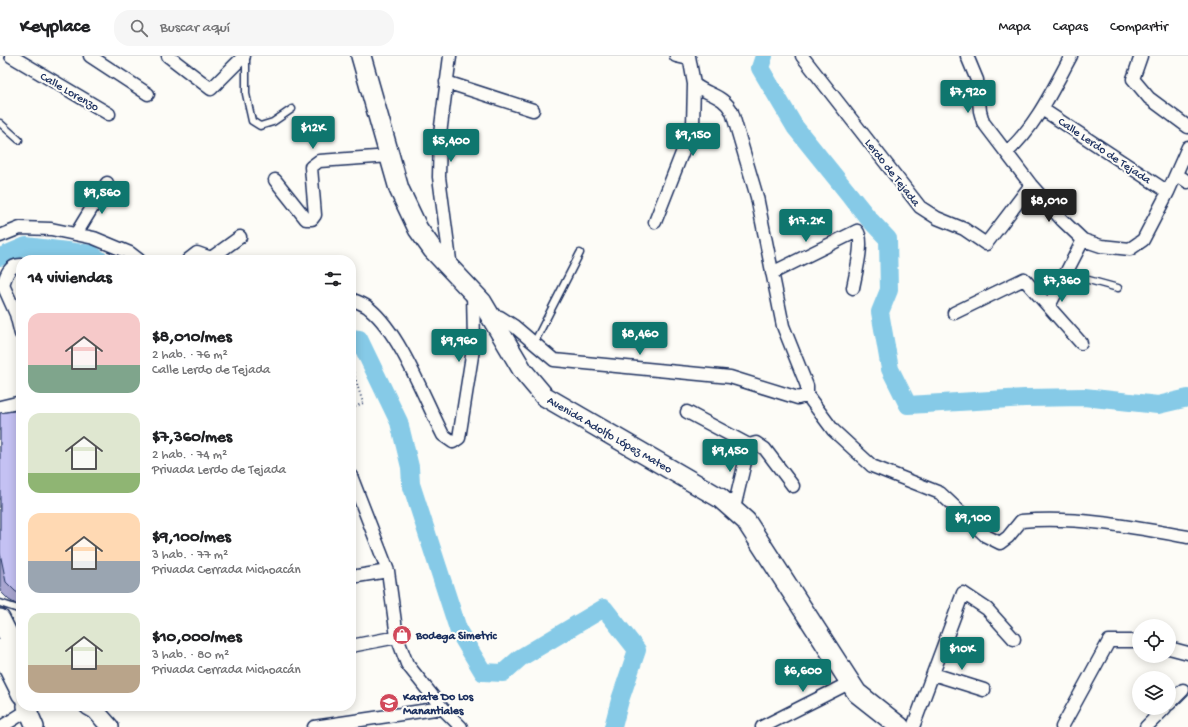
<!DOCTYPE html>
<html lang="es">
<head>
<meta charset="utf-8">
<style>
  body { margin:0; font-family:"Gochi Hand",sans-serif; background:#f6f6f6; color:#202124; height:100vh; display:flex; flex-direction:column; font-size:15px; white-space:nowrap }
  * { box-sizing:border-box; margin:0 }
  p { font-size:13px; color:#757577 }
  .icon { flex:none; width:22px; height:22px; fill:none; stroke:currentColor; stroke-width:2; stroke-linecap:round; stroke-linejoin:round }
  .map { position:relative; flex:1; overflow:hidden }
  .side { position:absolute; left:16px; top:199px; width:340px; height:456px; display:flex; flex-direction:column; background:#fff; border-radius:16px; box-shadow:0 2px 10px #0003 }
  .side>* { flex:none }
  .controls { position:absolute; left:1132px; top:563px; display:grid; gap:8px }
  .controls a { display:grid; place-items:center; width:44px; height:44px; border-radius:50%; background:#fff; box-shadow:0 2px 10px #0003; font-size:20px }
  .price { position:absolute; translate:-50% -34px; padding:0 9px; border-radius:4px; background:#0f766e; color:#fff; font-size:13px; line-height:26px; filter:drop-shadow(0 1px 2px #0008) }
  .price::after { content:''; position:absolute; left:50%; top:24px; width:12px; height:9px; margin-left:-6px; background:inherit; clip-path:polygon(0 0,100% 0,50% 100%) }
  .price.selected { background:#222; color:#fff }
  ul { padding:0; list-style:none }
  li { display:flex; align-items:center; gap:12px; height:100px; padding:0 12px }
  li span { display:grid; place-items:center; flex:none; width:112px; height:80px; border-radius:12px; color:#555 }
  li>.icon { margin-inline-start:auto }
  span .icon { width:48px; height:48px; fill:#fffc; stroke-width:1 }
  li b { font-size:17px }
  h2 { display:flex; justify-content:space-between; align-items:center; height:48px; padding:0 12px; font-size:17px }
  header { display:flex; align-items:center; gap:24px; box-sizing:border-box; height:56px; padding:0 20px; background:#fff; border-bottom:1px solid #e0e0e0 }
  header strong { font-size:19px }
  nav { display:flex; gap:22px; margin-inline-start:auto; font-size:14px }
  .search { width:280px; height:36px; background:#f6f6f6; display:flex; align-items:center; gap:10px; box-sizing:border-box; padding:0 14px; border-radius:16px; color:#757577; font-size:15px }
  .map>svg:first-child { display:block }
</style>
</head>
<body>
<header>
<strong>Keyplace</strong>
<div class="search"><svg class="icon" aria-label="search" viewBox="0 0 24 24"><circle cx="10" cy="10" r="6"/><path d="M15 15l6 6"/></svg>Buscar aquí</div>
<nav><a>Mapa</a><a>Capas</a><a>Compartir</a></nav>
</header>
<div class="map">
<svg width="1188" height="671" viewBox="0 0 1188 671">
  <rect width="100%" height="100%" fill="#fdfcf7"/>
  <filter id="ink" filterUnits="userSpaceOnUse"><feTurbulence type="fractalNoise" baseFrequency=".025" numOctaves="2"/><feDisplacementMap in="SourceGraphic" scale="8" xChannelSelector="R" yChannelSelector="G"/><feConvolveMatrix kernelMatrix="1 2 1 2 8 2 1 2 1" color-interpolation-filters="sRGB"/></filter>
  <g filter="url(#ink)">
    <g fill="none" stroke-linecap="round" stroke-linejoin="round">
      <path stroke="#86cae7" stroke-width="18" d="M764 0 760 12 795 71 869 163 888 183 889 234 880 256 890 313 908 349 1025 342 1084 341 1158 349 1188 342
        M0 201 26 190 91 198 100 204
        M351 282 359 283 399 366 410 411 411 428 459 576 483 616 503 617 520 602 604 552 637 594 620 644 613 671"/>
      <g stroke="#1b2f5e" stroke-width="9">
        <path id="service" d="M246 0V38L252 65 260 70 273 66 292 53
          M0 67 19 84
          M1068 216 1085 223 1118 232
          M534 287 580 197
          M0 547 21 554"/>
      </g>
      <g stroke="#1b2f5e" stroke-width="15">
        <path id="minor" d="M11 0 109 58
          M90 0 148 38
          M168 0 211 33 244 0
          M450 0 440 78 439 121 451 212
          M676 0 689 3
          M802 0 920 151 937 162 964 173 986 188 1031 129
          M967 0 977 24 980 55 983 66 1031 129 1062 164 1083 184 1101 190 1130 193 1143 184 1168 136 1188 91
          M1141 0 1133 23 1149 42 1188 71
          M446 26 533 54
          M694 28C707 39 724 39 732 56L757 141 783 270 807 330V339
          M1042 53 1168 136
          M1007 96C1036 70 1053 33 1071 0
          M1176 118 1188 126
          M275 124 306 163H312L315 159 311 111 319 105 390 100
          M655 166 693 69 694 28 689 0
          M76 178 107 127
          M0 180 20 172 51 173 94 182 130 197 139 204
          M188 204 197 197 211 202 240 181
          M21 209C9 209 6 219 3 229L16 258 21 278
          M772 217 857 175C865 184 855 220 853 232
          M351 243C357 246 365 248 370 253 401 279 424 342 443 379L453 386 459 382 474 287 473 236
          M1049 250 1083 184
          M954 257 1024 223 1081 287
          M493 264 500 261 514 270 554 304 730 321 798 342 807 339
          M807 339 833 374 872 410 940 437 986 480 1000 487 1008 481 1021 465C1077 460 1133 471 1188 481
          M0 351 21 346
          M687 356 749 389 756 387 765 393 793 430
          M351 420 388 515 397 581 407 608 442 652 461 671
          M734 452 749 389
          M351 521 388 515
          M351 590 397 581
          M1169 592 1188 597
          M933 618 984 634
          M1169 648 1183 634
          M1 671 33 651
          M314 671 442 652
          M762 671 851 626
          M913 671 963 537 987 553 1014 583
          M1062 671 1109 585H1139
          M1146 671 1165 652"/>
      </g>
      <g stroke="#1b2f5e" stroke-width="20">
        <path id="secondary" d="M6 609 21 639
          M26 650 35 671
          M88 650 95 654 110 671"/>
      </g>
      <g stroke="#1b2f5e" stroke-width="22">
        <path id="primary" d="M361 0 399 133 418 173 433 194 482 246 523 315 544 340 720 442 746 465 857 637 900 671
          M0 563 15 593 21 612
          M0 593 6 609"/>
      </g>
      <path stroke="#1b2f5e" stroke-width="2" stroke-dasharray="1 3" stroke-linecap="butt" d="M351 309 363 347 351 353"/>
      <use href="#service" stroke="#fdfcf7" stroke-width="6"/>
      <use href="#minor" stroke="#fdfcf7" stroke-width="12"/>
      <use href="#secondary" stroke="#fdfcf7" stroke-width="17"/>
      <use href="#primary" stroke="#fdfcf7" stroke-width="19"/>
    </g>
    <path fill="#a9a6d1" stroke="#1b2f5e" d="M21 354V551L9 544 0 535V357Z"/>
    <path fill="#c4c1f3" stroke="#1b2f5e" d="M21 354V539L15 535 6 526 0 497V357Z"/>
  </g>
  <defs>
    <g id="shop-disc" transform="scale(1)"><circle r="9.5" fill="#d1495b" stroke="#fdfcf7"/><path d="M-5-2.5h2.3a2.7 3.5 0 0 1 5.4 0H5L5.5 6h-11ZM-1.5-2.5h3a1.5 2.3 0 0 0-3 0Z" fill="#fff"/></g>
    <g id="school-disc" transform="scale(1)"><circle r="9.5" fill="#d1495b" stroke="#fdfcf7"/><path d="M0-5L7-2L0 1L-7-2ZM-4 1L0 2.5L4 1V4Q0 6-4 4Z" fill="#fff"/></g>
  </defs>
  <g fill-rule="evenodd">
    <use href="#shop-disc" x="402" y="579"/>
    <use href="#school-disc" x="389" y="647"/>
  </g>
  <g text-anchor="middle" stroke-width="4" stroke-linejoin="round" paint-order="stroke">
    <g font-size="12" fill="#1b2f5e" stroke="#fdfcf7">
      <text transform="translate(70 35) rotate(30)" y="4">Calle Lorenzo</text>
      <text transform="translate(1105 94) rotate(34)" y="4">Calle Lerdo de Tejada</text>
      <text transform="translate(893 116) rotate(52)" y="4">Lerdo de Tejada</text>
      <text transform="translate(610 378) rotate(30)" y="4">Avenida Adolfo López Mateo</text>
    </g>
    <g font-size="12" font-weight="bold" fill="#1b2f5e" stroke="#fdfcf7" text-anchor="start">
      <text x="416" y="583">Bodega Simetric</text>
      <text x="403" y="644">Karate Do Los<tspan x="403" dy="14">Manantiales</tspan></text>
    </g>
  </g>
</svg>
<div class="controls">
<a><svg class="icon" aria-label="locate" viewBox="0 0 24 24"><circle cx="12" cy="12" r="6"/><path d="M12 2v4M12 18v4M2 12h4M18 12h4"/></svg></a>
<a><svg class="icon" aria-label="layers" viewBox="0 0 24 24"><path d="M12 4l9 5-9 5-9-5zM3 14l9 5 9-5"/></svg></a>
</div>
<b class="price" style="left:968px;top:58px">$7,920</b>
<b class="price" style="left:313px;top:94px">$12K</b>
<b class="price" style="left:693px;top:101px">$9,150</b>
<b class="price" style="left:451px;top:107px">$5,400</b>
<b class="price" style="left:102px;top:159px">$9,560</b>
<b class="price selected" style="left:1049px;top:167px">$8,010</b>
<b class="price" style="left:806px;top:187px">$17.2K</b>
<b class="price" style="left:1062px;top:247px">$7,360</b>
<b class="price" style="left:640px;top:300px">$8,460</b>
<b class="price" style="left:459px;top:307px">$9,960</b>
<b class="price" style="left:730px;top:417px">$9,450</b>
<b class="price" style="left:973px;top:484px">$9,100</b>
<b class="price" style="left:962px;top:615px">$10K</b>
<b class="price" style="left:803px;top:637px">$6,600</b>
<section class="side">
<h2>14 viviendas<svg class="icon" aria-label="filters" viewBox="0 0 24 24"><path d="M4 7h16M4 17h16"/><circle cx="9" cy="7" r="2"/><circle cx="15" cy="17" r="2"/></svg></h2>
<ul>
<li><span style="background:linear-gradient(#f6c9c9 65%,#7fa58c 0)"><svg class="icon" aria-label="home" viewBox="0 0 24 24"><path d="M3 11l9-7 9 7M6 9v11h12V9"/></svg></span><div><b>$8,010/mes</b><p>2 hab. · 76 m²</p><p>Calle Lerdo de Tejada</p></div></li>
<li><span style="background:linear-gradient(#dfe7d0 75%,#8fb573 0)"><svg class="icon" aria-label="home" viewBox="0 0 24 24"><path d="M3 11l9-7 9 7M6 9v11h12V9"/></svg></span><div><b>$7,360/mes</b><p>2 hab. · 74 m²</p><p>Privada Lerdo de Tejada</p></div></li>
<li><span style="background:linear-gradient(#ffd9b3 60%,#9aa5b1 0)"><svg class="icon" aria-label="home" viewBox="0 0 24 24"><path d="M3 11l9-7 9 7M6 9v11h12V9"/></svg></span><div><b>$9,100/mes</b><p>3 hab. · 77 m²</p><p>Privada Cerrada Michoacán</p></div></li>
<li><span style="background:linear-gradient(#dfe7d0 65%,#b9a48a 0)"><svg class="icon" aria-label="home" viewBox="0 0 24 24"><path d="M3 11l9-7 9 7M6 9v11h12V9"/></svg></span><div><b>$10,000/mes</b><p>3 hab. · 80 m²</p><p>Privada Cerrada Michoacán</p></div></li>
</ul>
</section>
</div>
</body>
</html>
